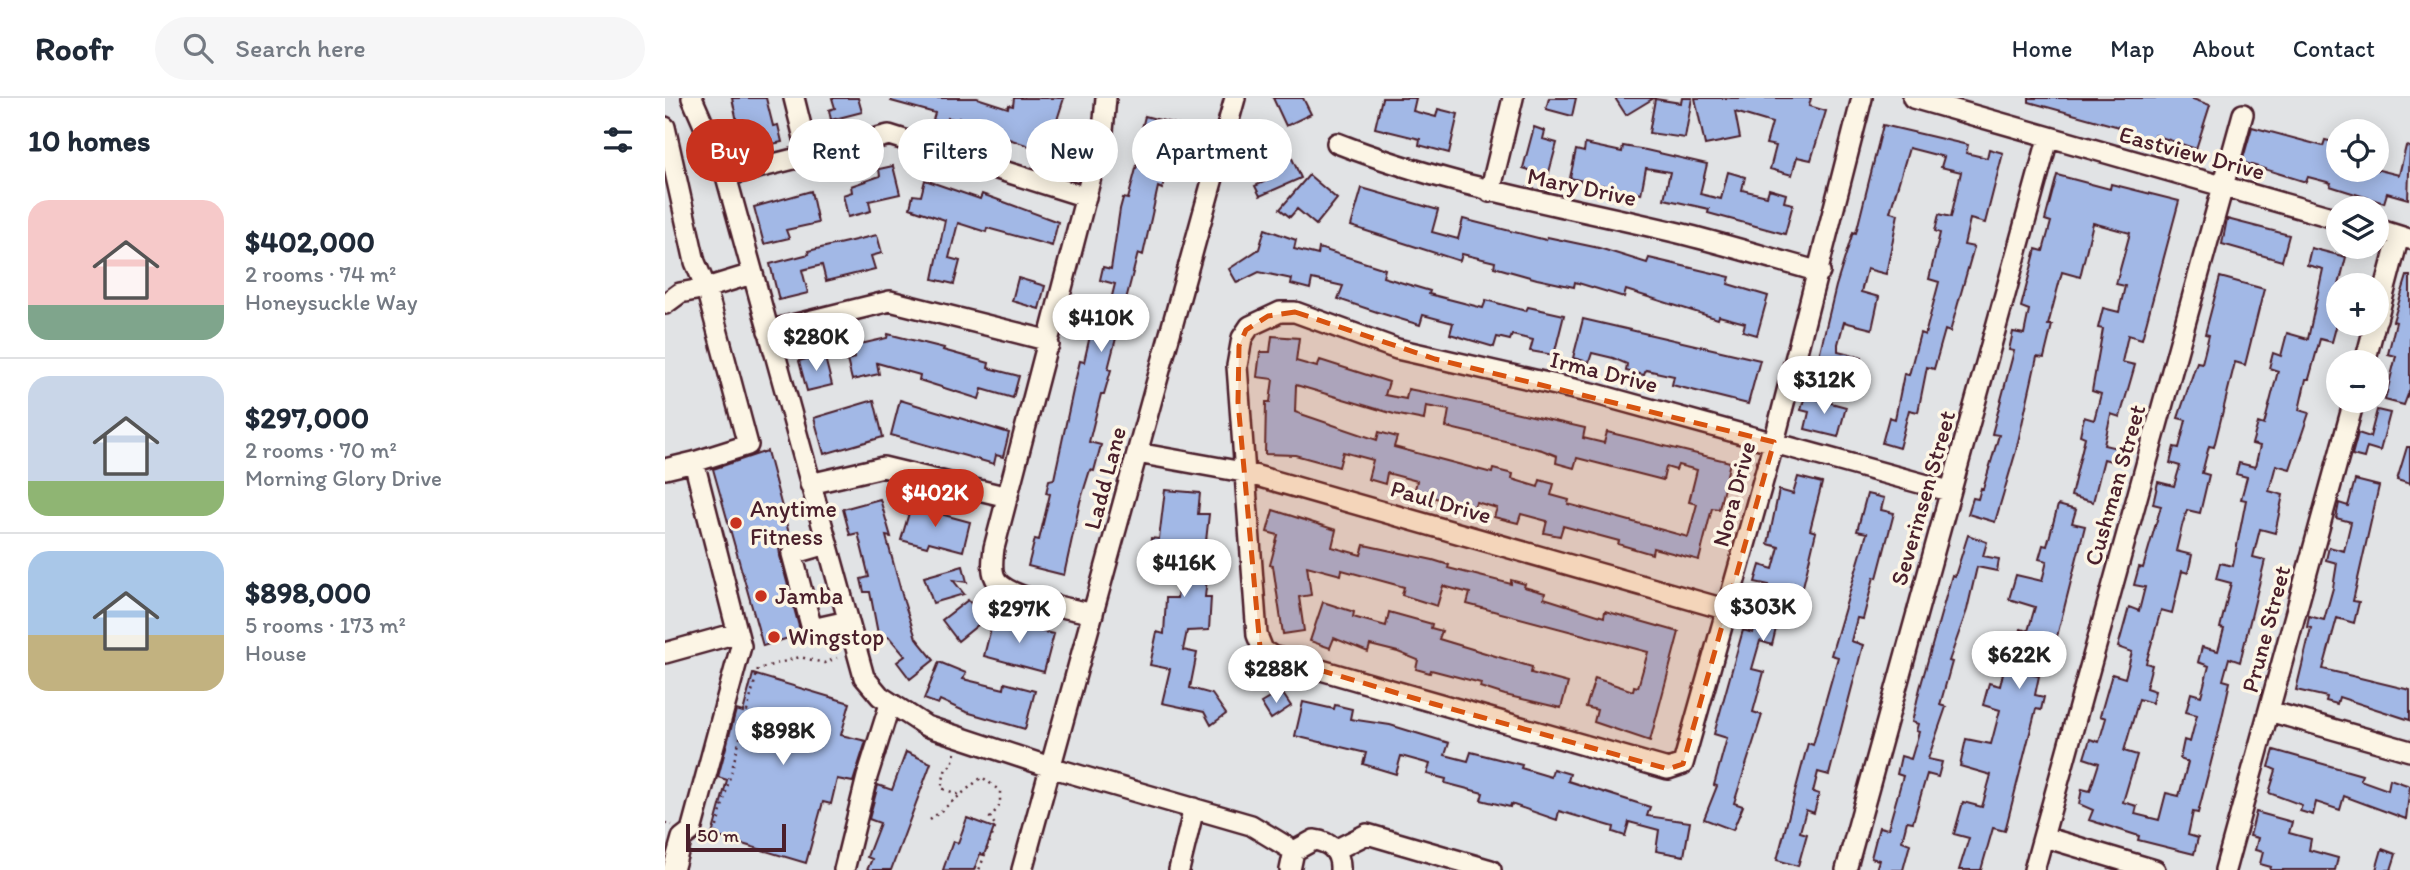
<!DOCTYPE html>
<html lang="en">
<head>
<meta charset="utf-8">
<style>
  body { margin:0; font-family:Itim,sans-serif; background:#f6f6f7; color:#1f2937; height:100vh; display:flex; flex-direction:column; font-size:26px; white-space:nowrap }
  * { box-sizing:border-box; margin:0 }
  p { font-size:23px; color:#747a83 }
  .icon { flex:none; width:38px; height:38px; fill:none; stroke:currentColor; stroke-width:2; stroke-linecap:round; stroke-linejoin:round }
  .map { position:relative; flex:1; overflow:hidden }
  .panel { display:flex; flex-direction:column; background:#fff; width:665px }
  .panel>* { flex:none }
  .hud { position:absolute; left:21px; top:21px; width:665px; height:63px; display:flex; gap:14px }
  .fabs { position:absolute; left:1661px; top:21px; display:grid; gap:14px }
  .fabs a { display:grid; place-items:center; width:63px; height:63px; border-radius:50%; background:#fff; box-shadow:0 4px 18px #0003; font-size:35px }
  .scale { position:absolute; left:21px; bottom:18px; width:100px; box-sizing:border-box; padding-left:7px; border:4px solid #4a1f2b; border-top:0; font-size:19px; line-height:24px; white-space:nowrap; color:#4a1f2b; -webkit-text-stroke:5px #fcf5e5; paint-order:stroke }
  .price { position:absolute; translate:-50% -60px; padding:0 16px; border-radius:24px; background:#fff; color:#222; font-size:23px; line-height:46px; filter:drop-shadow(0 2px 4px #0008) }
  .price::after { content:''; position:absolute; left:50%; top:42px; width:21px; height:16px; margin-left:-10px; background:inherit; clip-path:polygon(0 0,100% 0,50% 100%) }
  .price.active { background:#c8321e; color:#fff }
  ul { padding:0; list-style:none }
  li { display:flex; align-items:center; gap:21px; height:175px; padding:0 28px }
  li+li { border-top:2px solid #e0e1e3 }
  li span { display:grid; place-items:center; flex:none; width:196px; height:140px; border-radius:21px; color:#555 }
  li>.icon { margin-inline-start:auto }
  span .icon { width:84px; height:84px; fill:#fffc; stroke-width:1 }
  li b { font-size:30px }
  h2 { display:flex; justify-content:space-between; align-items:center; height:84px; padding:0 28px; font-size:30px }
  .pill { padding:0 24px; border-radius:32px; background:#fff; box-shadow:0 4px 18px #0003; font-size:24px; line-height:63px }
  .pill.active { background:#c8321e; color:#fff }
  header { display:flex; align-items:center; gap:42px; box-sizing:border-box; height:98px; padding:0 35px; background:#fff; border-bottom:2px solid #e0e1e3 }
  header strong { font-size:33px }
  nav { display:flex; gap:38px; margin-inline-start:auto; font-size:24px }
  .search { width:490px; height:63px; background:#f6f6f7; display:flex; align-items:center; gap:18px; box-sizing:border-box; padding:0 24px; border-radius:38px; color:#747a83; font-size:26px }
  main { display:flex; flex:1; min-height:0 }
  .map>svg:first-child { display:block }
</style>
</head>
<body>
<header>
<strong>Roofr</strong>
<div class="search"><svg class="icon" aria-label="search" viewBox="0 0 24 24"><circle cx="10" cy="10" r="6"/><path d="M15 15l6 6"/></svg>Search here</div>
<nav><a>Home</a><a>Map</a><a>About</a><a>Contact</a></nav>
</header>
<main>
<section class="panel">
<h2>10 homes<svg class="icon" aria-label="filters" viewBox="0 0 24 24"><path d="M4 7h16M4 17h16"/><circle cx="9" cy="7" r="2"/><circle cx="15" cy="17" r="2"/></svg></h2>
<ul>
<li><span style="background:linear-gradient(#f6c9c9 75%,#7fa58c 0)"><svg class="icon" aria-label="home" viewBox="0 0 24 24"><path d="M3 11l9-7 9 7M6 9v11h12V9"/></svg></span><div><b>$402,000</b><p>2 rooms · 74 m²</p><p>Honeysuckle Way</p></div></li>
<li><span style="background:linear-gradient(#c9d6e8 75%,#8fb573 0)"><svg class="icon" aria-label="home" viewBox="0 0 24 24"><path d="M3 11l9-7 9 7M6 9v11h12V9"/></svg></span><div><b>$297,000</b><p>2 rooms · 70 m²</p><p>Morning Glory Drive</p></div></li>
<li><span style="background:linear-gradient(#a9c7e8 60%,#c2b280 0)"><svg class="icon" aria-label="home" viewBox="0 0 24 24"><path d="M3 11l9-7 9 7M6 9v11h12V9"/></svg></span><div><b>$898,000</b><p>5 rooms · 173 m²</p><p>House</p></div></li>
</ul>
</section>
<div class="map">
<svg width="1745" height="772" viewBox="0 0 1745 772">
  <rect width="100%" height="100%" fill="#e1e3e5"/>
  <filter id="ink" filterUnits="userSpaceOnUse"><feTurbulence type="fractalNoise" baseFrequency=".0143" numOctaves="2"/><feDisplacementMap in="SourceGraphic" scale="14" xChannelSelector="R" yChannelSelector="G"/><feConvolveMatrix kernelMatrix="1 2 1 2 8 2 1 2 1" color-interpolation-filters="sRGB"/></filter>
  <g filter="url(#ink)">
    <path fill="#a2b8e6" stroke="#4a1f2b" stroke-width="2" fill-rule="evenodd" d="M67 0H101L108 28 113 27 117 44 78 52Z
      M167 0H193L197 14 166 22 164 12 170 10Z
      M227 0H312L343 10 344 7 348 8 349 0H399L392 22 423 31 414 65 335 38 337 33 294 20 293 22 283 20 281 25 268 22 270 15 226 3Z
      M608 0H638L646 16 621 28Z
      M717 0H751L748 13 771 19 773 11 793 16 784 55 754 47 755 41 710 30Z
      M884 0H911L907 18 881 11Z
      M950 0H989L961 17Z
      M1017 0H1027L1020 40 984 35 990 1 1016 5Z
      M1030 0H1146L1144 8 1161 13 1146 62 1132 59 1127 77 1105 71 1111 48 1101 46 1107 25 1070 14 1075 40 1040 47Z
      M1364 0H1525L1545 7 1531 51 1490 37 1488 47 1474 43 1475 38 1458 33V30L1364 4Z
      M480 18 514 27 497 91 493 89 478 157 473 155 443 271 446 272 439 296H436L424 344 436 347 429 373 425 372 415 404 399 477 363 468 370 441 374 442 385 396 381 395 384 382 389 381 409 288 415 263 419 264 433 203 445 206 450 186 435 182 438 169 446 171 455 111 458 100 463 101 473 63 482 65 487 45 474 42Z
      M1218 27 1303 47 1301 55 1322 60 1324 51 1338 55 1320 125 1305 121 1299 147 1309 149 1285 234 1280 232 1269 271 1262 269 1253 314 1244 312 1234 350 1217 345 1224 319 1230 321 1239 276 1244 277 1255 235 1260 237 1274 184 1264 181 1275 135 1270 133 1274 116 1286 119 1296 74 1276 69 1279 59 1244 50 1225 114 1233 116 1221 176 1202 171 1196 194 1214 199 1207 231 1179 224 1173 246V253L1197 259 1191 289 1149 278 1171 188 1188 134 1191 135Z
      M869 29 880 33 878 41 892 45 883 78 858 70Z
      M1587 29 1658 48 1660 42 1673 45V72H1714L1734 77 1741 48 1745 49 1743 101 1722 95 1719 105 1665 88 1666 85 1643 79 1641 84 1577 64Z
      M920 46 957 54 958 48 981 52 1042 66 1035 96 1056 101 1063 74 1080 79 1077 92 1102 98 1104 91 1121 96 1119 104 1128 106 1120 136 1043 115 1044 111 999 101 1005 74 981 70 976 96 905 80 911 52 919 54Z
      M625 56 636 80 595 98 590 88 601 83 595 69Z
      M228 68 235 96 204 103 206 113 183 119 178 97 187 94 186 88 215 78 214 71Z
      M644 77 672 101 651 127 632 111 625 119 615 111Z
      M1392 77 1445 91 1446 86 1514 103 1477 241 1463 237 1457 264 1470 267 1455 319 1446 316 1439 347 1452 350 1449 364 1439 361 1428 404 1406 398 1420 339 1415 337 1419 319 1429 322 1436 296 1427 293 1438 231 1433 230 1438 210 1454 214 1460 188 1451 186 1465 135 1428 125 1415 179 1397 174 1383 227H1387L1379 260 1372 259 1351 353 1330 424 1303 416 1308 400 1313 401 1316 390 1318 391 1334 337 1327 336 1349 253 1344 252 1348 234 1359 236 1364 212 1356 209 1371 151 1378 153 1386 124 1380 122Z
      M260 82 315 101 317 96 331 101 393 124 387 148 322 130 321 134 293 125 284 160 295 163 289 186 268 181 280 122 245 110 248 97 256 98Z
      M697 90 773 112 767 134 793 141 798 121 881 142 882 139 934 150 982 165 984 160 1065 179 1063 186 1103 198 1092 237 1078 233 1080 225 1054 218 1053 221 961 192 959 199 910 184 909 189 872 181 829 169 830 164 797 156 795 163 686 128Z
      M146 93 153 125 121 132 124 140 99 146 89 109Z
      M1562 121 1624 137 1617 163 1557 146Z
      M600 131 631 142 629 151 653 157 654 150 720 171 718 179 765 193 764 196 818 210 821 202 861 213 863 209 899 217 889 257 865 253 868 242 847 237 845 242 832 239 829 249 785 236 788 225 758 217 755 227 715 215 673 201 678 188 647 181 645 191 626 186 627 181 594 174 572 185 564 171 594 151Z
      M212 137 217 155 206 158 210 171 161 183 157 167 137 172 143 195 114 202 105 166 144 156 143 153Z
      M1646 150 1681 159 1666 219 1673 222 1667 244 1655 241 1644 281H1641L1634 312 1644 315 1625 371 1611 367 1604 393 1618 397 1610 435 1595 431 1588 459 1600 462 1575 564 1564 560 1558 582 1565 584 1553 637 1533 715 1528 714 1523 737 1533 740 1529 756 1473 742 1474 738 1424 722 1428 712 1414 706 1417 691 1425 693 1434 665 1419 660 1425 641 1434 644 1441 620 1435 618 1447 576 1460 580 1467 554 1453 549 1464 509 1474 513 1480 489 1469 487 1474 469 1478 470 1496 408 1488 406 1493 384 1509 388 1515 368 1505 365 1509 349 1514 350 1521 322 1513 320 1532 264 1537 265 1544 237 1540 236 1555 179 1599 191 1580 267 1570 264 1549 349 1544 348 1537 375 1544 377 1535 415 1522 412 1517 428 1511 453 1527 457 1523 475 1517 473 1507 515 1496 512 1481 565 1487 567 1481 590 1490 593 1487 605 1474 601 1459 653 1472 657 1458 704 1472 708 1470 716 1494 722 1501 695 1514 698 1523 664 1515 661 1519 642 1525 644 1532 617 1521 614 1526 595 1536 598 1544 568 1533 564 1537 549 1553 553 1559 531 1555 530 1566 485 1551 481 1555 465 1568 468 1581 402 1576 401 1582 379 1571 376 1574 365 1590 369 1595 348 1587 346 1593 325 1599 327 1613 273 1604 270 1608 255 1616 258 1622 235 1643 241 1658 171 1642 167Z
      M1742 178H1745V291L1739 307 1720 302 1731 258 1723 256 1731 224 1728 223Z
      M353 180 380 188 374 211 347 203Z
      M918 221 1095 262 1083 306 1007 287 1009 278 981 272 979 277 961 273 962 266 948 260 927 255 924 264 908 260Z
      M223 236 279 250 278 252 324 265 323 270 354 278 348 300 317 291 314 301 254 282 255 277 212 265 214 276 187 282 182 262 190 260 187 248 222 240Z
      M607 238 634 240 631 263 652 269 655 262 724 284 720 297 741 301 743 291 779 298 920 330 918 340 939 345 942 334 1065 364 1054 411 1047 410 1034 462 988 450 987 456 953 446 954 443 898 428 895 438 879 435 882 423 856 416 853 425 829 419 832 410 811 404 809 409 749 395 752 383 722 375 720 386 703 381 708 362 678 354 674 369 630 357 600 356 601 304H605L608 281 592 279 595 254H605ZM631 287 729 316 759 322 761 308 784 312 781 329 877 352 892 358 891 365 909 370 912 360 998 382 1001 369 1011 372 1013 367 1032 372 1024 404 1032 406 1023 439 903 406 904 402 886 397 889 386 875 382 873 389 847 381 848 376 828 371 827 375 729 349 732 339 714 334 712 342 630 314Z
      M159 256 167 287 142 293 134 263Z
      M1140 298 1181 309 1173 339 1140 331 1144 314 1136 312Z
      M209 302 218 339 159 356 149 320Z
      M235 302 344 335 338 359 331 357 329 366 226 337Z
      M1712 312 1725 315 1715 353 1702 349 1699 360 1687 357 1693 335 1705 339Z
      M1742 349H1745V386L1732 382Z
      M102 353 126 443 114 448 115 458 136 536 98 548 48 371Z
      M1133 379 1157 385 1145 432 1151 434 1131 518 1115 514 1107 547 1095 543 1087 571 1099 574 1088 614 1097 617 1069 705 1078 708 1068 732 1039 721 1052 688 1049 687 1062 640 1049 636 1078 532 1088 535 1092 518 1096 519 1104 487 1090 484 1095 467 1108 471 1114 449 1103 446 1114 392 1128 396Z
      M1690 382 1714 388 1688 503 1694 504 1689 525 1672 520 1658 571 1745 592V622L1674 599 1672 606 1661 603 1662 599 1631 592 1646 530 1642 529 1644 518 1659 522 1668 490 1672 465 1661 462 1664 449 1679 453 1686 424 1671 420 1674 405 1683 408Z
      M500 392 535 395 533 416H544L541 443H546L540 499H546L544 532 522 533 518 552 532 555 525 590 547 596 561 616 546 627 539 614 497 605 505 571 485 567 492 534 499 536 501 500H512L516 465 484 464 486 440 494 441Z
      M1202 396 1219 400 1216 412 1229 415 1212 480 1209 479 1198 521 1192 520 1186 543 1198 547 1164 677 1153 674 1148 694 1154 696 1149 715 1141 712 1135 734 1142 736 1133 768 1112 762 1143 645 1148 647 1173 559 1166 557 1202 435 1192 433Z
      M215 401 226 439 221 438 239 504 251 540 269 562 245 581 232 564 240 558 224 539 214 541 205 494H199L196 481 204 479 193 435 185 437 178 411Z
      M1393 407 1411 412 1407 425 1420 428 1387 558 1373 554 1367 577 1374 578 1370 597 1379 599 1376 612 1371 611 1340 733 1328 730 1316 772H1294L1304 740 1289 736 1298 704 1317 709 1326 677 1295 668 1301 641 1326 646 1335 612 1318 607 1324 585 1335 588 1345 545 1352 547 1356 531 1363 533 1370 509 1344 501 1351 477 1377 483 1382 463 1374 461 1378 447 1382 448Z
      M246 408 305 424 298 453 264 444 262 449 236 442Z
      M608 412 671 432 667 449 696 457 699 447 768 462 784 467 783 470 846 486V482L860 486 859 489 880 495 879 500 939 519 940 513 1014 534 985 643 929 624 932 612 921 609 930 580 968 593 969 588 973 589 983 554 802 506 805 495 778 488 772 508 737 497 739 489 677 472 676 477 642 468 646 497 634 499 639 533 618 536 608 468 605 467 613 437 602 434Z
      M1303 437 1322 444 1318 458 1334 461 1332 473 1312 469 1302 512 1284 563 1287 564 1275 607 1281 609 1263 661 1277 664 1273 679 1262 676 1248 724 1242 723 1237 743 1245 746 1238 772H1211L1214 762 1206 760 1214 729 1223 731 1238 678 1232 676 1236 658 1246 661 1254 634 1251 633 1253 626 1247 624 1255 590 1287 477 1290 478Z
      M298 468 302 484 288 482 299 496 268 505 259 479Z
      M303 502 319 522 293 543 277 522Z
      M658 504 689 514 688 519 721 528 724 514 767 526 766 530 777 533 774 541 867 569 866 575 903 585 896 610 840 597 815 589 816 585 766 572 765 575 751 571 753 562 733 554 705 547 703 554 669 540 665 550 645 543Z
      M329 518 345 522 344 527 389 536 379 574 319 558Z
      M274 564 301 575 298 581 339 591 340 585 370 593 360 631 301 614 275 602 273 606 259 601Z
      M88 576 185 605 176 637 201 643 188 684 172 681 166 706 158 704 141 765 47 737 62 682 53 679 71 612 78 614Z
      M616 593 626 608 606 621 596 605Z
      M638 604 669 611 670 607 687 611 685 621 725 627 784 645 780 657 803 663 806 654 857 667 856 670 886 679 888 671 905 676 903 683 985 709 982 718 1025 724 1019 758 991 753 994 732 964 724 960 738 948 734 949 729 894 713 892 722 846 706 845 709 816 702 818 695 780 685 781 681 762 676 765 666 736 658 731 676 698 666 701 655 630 638Z
      M1609 652 1697 677 1695 682 1723 692 1725 681 1745 688 1741 721 1679 698 1675 712 1651 704 1648 717 1635 713 1637 707 1604 695 1611 672 1604 669Z
      M241 654 266 665 226 772H202L207 761 202 759 215 725 204 721 213 687 227 692Z
      M1591 714 1627 724 1624 735 1646 741 1644 752 1673 760 1670 772H1605L1606 769 1595 766 1598 754 1590 752 1593 740 1585 738Z
      M302 720 329 730 319 757 315 756 309 772H278L288 743 293 745Z
      M1717 751 1731 756 1726 772H1711Z"/>
    <g fill="none" stroke-linecap="round" stroke-linejoin="round">
      <g stroke="#4a1f2b" stroke-width="24">
        <path id="minor" d="M27 0 61 78 199 579 215 598 261 628 385 669 586 727 629 753
          M129 0 143 56
          M1197 0 1109 344 1018 666 1003 671 607 558 598 552 592 537 572 268 577 240 585 228 615 214H630L732 251 931 296 1284 393
          M1248 0 1673 121
          M0 29 30 164 41 190 87 176
          M672 45C787 90 903 108 1022 137 1066 148 1111 162 1155 174
          M61 78 224 37 421 99
          M825 94 848 0
          M1712 131 1744 141
          M0 206 15 195 41 190 83 347 29 364
          M1712 221 1734 138
          M103 233 225 203 377 241 384 247
          M1700 264 1710 226
          M472 355 578 374 1063 512
          M0 371 29 364 76 548 26 733 17 740 8 772
          M145 386 218 369 343 399
          M162 446 127 456 147 531 183 523
          M428 516C405 510 346 501 332 483 325 474 328 460 329 450L438 33 441 0
          M0 555 72 535
          M1604 613 1745 653
          M1379 739 1490 772
          M670 752 702 736 826 772
          M179 772 202 679 225 606
          M357 772 570 0
          M514 772 529 710
          M625 772 629 753 649 742C666 744 676 755 675 772
          M1181 772 1383 41
          M1369 772 1578 16
          M1560 772 1689 303"/>
      </g>
      <path stroke="#4a1f2b" stroke-width="2.5" stroke-dasharray="2 5" stroke-linecap="butt" d="M290 655 287 667 281 670 276 690 295 697
        M265 722 317 679 335 693V707L325 720 331 728 314 772
        M0 725 7 727
        M40 737 49 740 93 571 135 559 159 565 172 560"/>
      <use href="#minor" stroke="#fcf5e5" stroke-width="19"/>
    </g>
  </g>
  <path fill="#d8530f" fill-opacity="0.2" stroke="#d8530f" stroke-width="5" stroke-dasharray="14 9" stroke-linejoin="round" d="M630 214 770 261 1109 344 1018 666 1003 671 769 606 607 558 595 549 573 304 574 248 581 232 603 218Z"/>
  <g fill="#c8321e" stroke="#fcf5e5" stroke-width="2.5">
    <circle cx="71" cy="425" r="7"/>
    <circle cx="96" cy="498" r="7"/>
    <circle cx="109" cy="539" r="7"/>
  </g>
  <g text-anchor="middle" stroke-width="7" stroke-linejoin="round" paint-order="stroke">
    <g font-size="24" fill="#4a1f2b" stroke="#fcf5e5">
      <text transform="translate(1527 55) rotate(15)" y="8">Eastview Drive</text>
      <text transform="translate(917 89) rotate(12)" y="8">Mary Drive</text>
      <text transform="translate(939 274) rotate(14)" y="8">Irma Drive</text>
      <text transform="translate(440 380) rotate(-75)" y="8">Ladd Lane</text>
      <text transform="translate(1450 387) rotate(-74)" y="8">Cushman Street</text>
      <text transform="translate(1069 396) rotate(-75)" y="8">Nora Drive</text>
      <text transform="translate(1258 400) rotate(-74)" y="8">Severinsen Street</text>
      <text transform="translate(776 404) rotate(16)" y="8">Paul Drive</text>
      <text transform="translate(1601 531) rotate(-75)" y="8">Prune Street</text>
    </g>
    <g font-size="24" fill="#4a1f2b" stroke="#fcf5e5" text-anchor="start">
      <text x="85" y="419">Anytime<tspan x="85" dy="28">Fitness</tspan></text>
      <text x="110" y="506">Jamba</text>
      <text x="123" y="547">Wingstop</text>
    </g>
  </g>
</svg>
<div class="fabs">
<a><svg class="icon" aria-label="locate" viewBox="0 0 24 24"><circle cx="12" cy="12" r="6"/><path d="M12 2v4M12 18v4M2 12h4M18 12h4"/></svg></a>
<a><svg class="icon" aria-label="layers" viewBox="0 0 24 24"><path d="M12 4l9 5-9 5-9-5zM3 14l9 5 9-5"/></svg></a>
<a>+</a>
<a>−</a>
</div>
<div class="scale">50 m</div>
<b class="price" style="left:436px;top:256px">$410K</b>
<b class="price" style="left:151px;top:275px">$280K</b>
<b class="price" style="left:1159px;top:318px">$312K</b>
<b class="price active" style="left:270px;top:431px">$402K</b>
<b class="price" style="left:519px;top:501px">$416K</b>
<b class="price" style="left:1098px;top:545px">$303K</b>
<b class="price" style="left:354px;top:547px">$297K</b>
<b class="price" style="left:1354px;top:593px">$622K</b>
<b class="price" style="left:611px;top:607px">$288K</b>
<b class="price" style="left:118px;top:669px">$898K</b>
<div class="hud">
<a class="pill active">Buy</a>
<a class="pill">Rent</a>
<a class="pill">Filters</a>
<a class="pill">New</a>
<a class="pill">Apartment</a>
</div>
</div>
</main>
</body>
</html>
